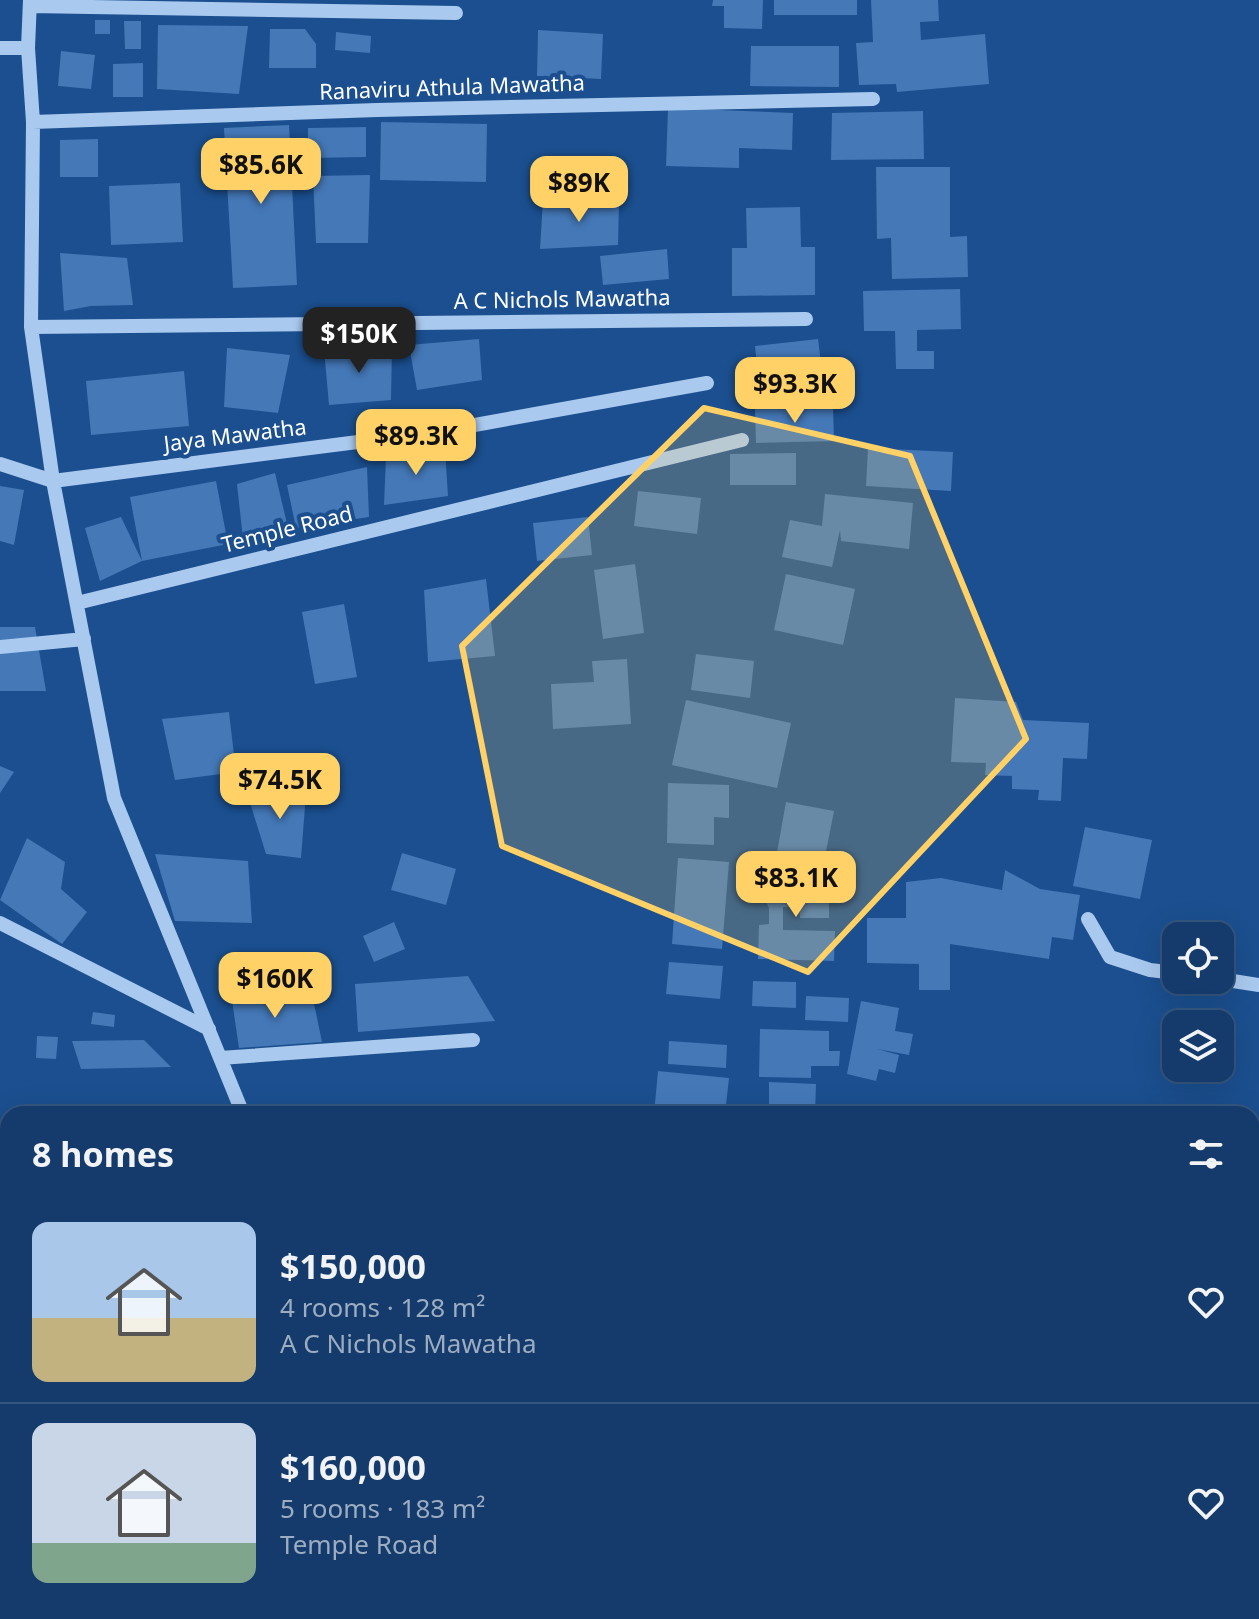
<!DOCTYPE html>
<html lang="en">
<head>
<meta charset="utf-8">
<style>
  body { margin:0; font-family:"Noto Sans",sans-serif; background:#214673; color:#f1f3f6; height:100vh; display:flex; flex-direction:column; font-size:30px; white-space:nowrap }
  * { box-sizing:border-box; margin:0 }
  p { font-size:26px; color:#9dadc1 }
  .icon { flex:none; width:44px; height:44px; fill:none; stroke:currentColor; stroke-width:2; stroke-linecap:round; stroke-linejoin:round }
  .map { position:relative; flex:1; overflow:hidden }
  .details { position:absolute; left:0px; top:1106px; width:1260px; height:514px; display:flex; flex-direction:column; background:#143b6b; border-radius:24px 24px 0 0; box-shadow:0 8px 32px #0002,0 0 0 2px #33557e }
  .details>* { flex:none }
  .fabs { position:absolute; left:1162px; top:922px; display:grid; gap:16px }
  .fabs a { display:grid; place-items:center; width:72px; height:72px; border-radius:16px; background:#143b6b; box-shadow:0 8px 32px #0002,0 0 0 2px #33557e; font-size:40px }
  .price { position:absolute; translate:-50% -68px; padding:0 18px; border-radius:16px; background:#ffd166; color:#111; font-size:26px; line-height:52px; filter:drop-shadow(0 2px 4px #0008) }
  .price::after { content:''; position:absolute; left:50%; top:48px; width:24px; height:18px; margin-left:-12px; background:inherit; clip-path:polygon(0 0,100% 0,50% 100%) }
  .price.on { background:#222; color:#fff }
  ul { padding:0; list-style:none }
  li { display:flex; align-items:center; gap:24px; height:200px; padding:0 32px }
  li+li { border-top:2px solid #33557e }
  li span { display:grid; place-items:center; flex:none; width:224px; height:160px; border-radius:16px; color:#555 }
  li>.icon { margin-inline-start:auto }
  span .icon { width:96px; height:96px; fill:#fffc; stroke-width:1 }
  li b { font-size:34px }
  h2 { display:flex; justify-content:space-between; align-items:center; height:96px; padding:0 32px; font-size:34px }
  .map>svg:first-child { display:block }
</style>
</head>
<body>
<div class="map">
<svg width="1259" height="1619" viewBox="0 0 1259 1619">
  <rect width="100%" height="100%" fill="#1b4f8f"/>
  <path fill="#4478b7" d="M713 0H763L762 29 724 28V6H712Z
    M774 0H857V15H774Z
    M871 0H938L939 21 920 22 921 40 985 34 989 84 897 92 896 84 859 85 856 43 873 42Z
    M95 20H110V34H95Z
    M124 21H141V49H125Z
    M158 25 248 26 239 94 157 89Z
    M270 29H305L316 44V68H269Z
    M538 30 603 34 601 79 537 76Z
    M336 32 371 36 370 53 335 50Z
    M751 46H839V87L750 86Z
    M61 51 95 55 91 89 58 86Z
    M143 63V97H113V64Z
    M668 108 793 113 792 150 739 148V168L666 166Z
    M923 111 924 159 831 160 832 113Z
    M381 122 487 124 486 182 380 180Z
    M289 125 297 285 233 288 224 128Z
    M366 127V157L308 158V128Z
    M98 139V177H60V140Z
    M543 159H612L611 190 542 189Z
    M876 167H950V237L967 236 968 277 892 279 891 238 877 239Z
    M370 175 368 243H316L313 176Z
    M180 183 183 242 111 245 109 186Z
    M543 201 619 202 618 245 540 249Z
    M800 207 801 247H815V295L732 296V248H747L746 208Z
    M667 249 669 279 603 285 600 256Z
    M60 253 127 258 133 305 91 306 64 311Z
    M960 289 961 329 917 330V351H934V369H896L895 331H864L863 291Z
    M479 339 482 380 417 390 409 345Z
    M818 339 824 387 760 394 755 346Z
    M392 347 391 400 329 405 324 349Z
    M227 348 290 355 278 413 224 407Z
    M184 371 189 426 91 435 86 381Z
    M833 406 834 441 756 443 755 409Z
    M868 448 953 452 951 491 866 486Z
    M445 449 448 496 384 505 386 456Z
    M796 453V485H730V454Z
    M367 467 369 517 296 528 287 485Z
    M275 473 288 528 243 539 237 484Z
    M216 481 228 544 142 561 100 581 85 528 121 517 142 561 130 497Z
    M0 486 24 490 14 545 0 541Z
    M638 491 701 498 697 534 634 526Z
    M825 494 913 503 909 549 841 541 840 530 832 567 782 557 790 520 822 526Z
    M588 517 592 555 537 561 533 523Z
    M635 564 644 633 603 639 594 570Z
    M786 574 855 589 843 645 774 630Z
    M486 579 495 656 428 662 424 590Z
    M344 604 357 677 315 684 302 612Z
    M0 627H35L46 691H0Z
    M696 654 754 661 750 698 691 690Z
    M627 659 631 724 553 729 551 684 594 682 592 661Z
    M955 698 1016 702 1023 720 1089 723 1087 759 1063 758 1061 801 1038 800 1039 790 1012 789V776L985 775 986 763 951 762Z
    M686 700 791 723 777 788 672 765Z
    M229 712 236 772 175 780 162 719Z
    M0 766 14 772 0 793Z
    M668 783 729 785V818L714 817V845L667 843Z
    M246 790 306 794 301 858 266 854Z
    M786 802 834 811 823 867 776 858Z
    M1085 827 1152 840 1140 899 1073 886Z
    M27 838 65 862 61 889 87 912 62 944 0 900Z
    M402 853 456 869 446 905 391 890Z
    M155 854 248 861 252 923 175 921Z
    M678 858 729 862 722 949 672 944Z
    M1005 870 1040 889 1080 895 1073 940 1052 937 1049 959 950 944V990H919V964L867 963V918H906V882L941 878 1002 890Z
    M829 874V895H817V899H829V918H800L799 907H783V930L835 931 834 961 758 959 759 925 769 924V908L764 897 763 875Z
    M394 922 405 949 374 962 363 936Z
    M669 962 723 966 720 999 666 994Z
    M468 976 495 1021 358 1032 355 984Z
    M753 981 796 982V1008L752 1006Z
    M231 994H312L322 1042 239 1048Z
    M806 996 849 998 848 1022 805 1020Z
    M861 1001 899 1008 895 1031 913 1034 909 1055 877 1049 899 1055 895 1073 879 1069 876 1081 847 1074Z
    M93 1012 115 1015 114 1027 91 1024Z
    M760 1029 829 1031V1051H840L839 1066H811V1078L759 1077Z
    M37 1036 58 1037 56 1059 36 1058Z
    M144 1040 171 1067 81 1069 72 1041Z
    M669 1041 727 1045 726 1068 668 1064Z
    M658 1071 729 1078 725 1114H654Z
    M769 1082 816 1084 815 1114H769Z
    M147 1108V1114H114L113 1109Z
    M1259 1289V1322L1252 1320V1290Z
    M52 1612H86L87 1619H52Z
    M92 1612H146L147 1615 93 1619Z
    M360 1612H401L402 1616 361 1619Z
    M446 1612H474L475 1619H417Z
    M579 1612H654V1619H578Z"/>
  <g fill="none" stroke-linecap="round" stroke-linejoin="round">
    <path stroke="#a9c9ee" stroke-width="14" d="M30 0 28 48 33 122 31 327 53 481 114 798 243 1114
      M30 6 456 13
      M0 48H28
      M33 122 377 110 873 99
      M31 327 806 319
      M0 464 53 481 436 432 707 383
      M77 603 742 440
      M0 647 84 639
      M1088 919 1110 957 1150 970 1176 973
      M0 923 209 1029
      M1220 979 1259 985
      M220 1058 473 1040
      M0 1201 8 1200
      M0 1408 8 1407
      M350 1612 352 1619
      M194 1617 218 1612"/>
  </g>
  <path fill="#ffd166" fill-opacity="0.2" stroke="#ffd166" stroke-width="6" stroke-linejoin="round" d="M704 408 910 456 1026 739 808 972 502 846 462 646Z"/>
  <g text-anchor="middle" stroke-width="8" stroke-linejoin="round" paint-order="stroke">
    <g font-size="22" fill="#fff" stroke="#1b4f8f">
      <text transform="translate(452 87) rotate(-2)" y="8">Ranaviru Athula Mawatha</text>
      <text transform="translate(562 299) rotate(-1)" y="8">A C Nichols Mawatha</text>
      <text transform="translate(235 435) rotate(-7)" y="8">Jaya Mawatha</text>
      <text transform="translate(287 529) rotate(-14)" y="8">Temple Road</text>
    </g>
  </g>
</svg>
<div class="fabs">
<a><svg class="icon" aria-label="locate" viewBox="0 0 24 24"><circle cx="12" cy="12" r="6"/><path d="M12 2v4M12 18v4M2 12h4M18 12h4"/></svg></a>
<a><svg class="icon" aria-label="layers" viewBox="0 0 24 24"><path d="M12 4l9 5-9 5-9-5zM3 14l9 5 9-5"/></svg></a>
</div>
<b class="price" style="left:261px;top:206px">$85.6K</b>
<b class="price" style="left:579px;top:224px">$89K</b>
<b class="price on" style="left:359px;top:375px">$150K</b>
<b class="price" style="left:795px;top:425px">$93.3K</b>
<b class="price" style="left:416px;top:477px">$89.3K</b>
<b class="price" style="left:280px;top:821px">$74.5K</b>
<b class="price" style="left:796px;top:919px">$83.1K</b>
<b class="price" style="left:275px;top:1020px">$160K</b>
<section class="details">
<h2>8 homes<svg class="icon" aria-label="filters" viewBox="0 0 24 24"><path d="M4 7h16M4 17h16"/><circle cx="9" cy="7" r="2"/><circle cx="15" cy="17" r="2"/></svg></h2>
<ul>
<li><span style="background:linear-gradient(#a9c7e8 60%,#c2b280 0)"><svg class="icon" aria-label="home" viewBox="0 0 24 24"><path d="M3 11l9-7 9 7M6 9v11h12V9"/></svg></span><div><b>$150,000</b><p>4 rooms · 128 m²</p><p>A C Nichols Mawatha</p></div><svg class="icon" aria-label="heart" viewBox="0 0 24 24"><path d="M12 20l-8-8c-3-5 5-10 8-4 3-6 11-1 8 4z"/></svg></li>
<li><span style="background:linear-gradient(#c9d6e8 75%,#7fa58c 0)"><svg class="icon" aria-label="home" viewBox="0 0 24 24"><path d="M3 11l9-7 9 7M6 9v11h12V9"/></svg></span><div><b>$160,000</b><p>5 rooms · 183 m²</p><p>Temple Road</p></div><svg class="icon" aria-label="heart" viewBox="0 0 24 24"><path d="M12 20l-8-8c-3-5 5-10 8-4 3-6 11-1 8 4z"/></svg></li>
</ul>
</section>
</div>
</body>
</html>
